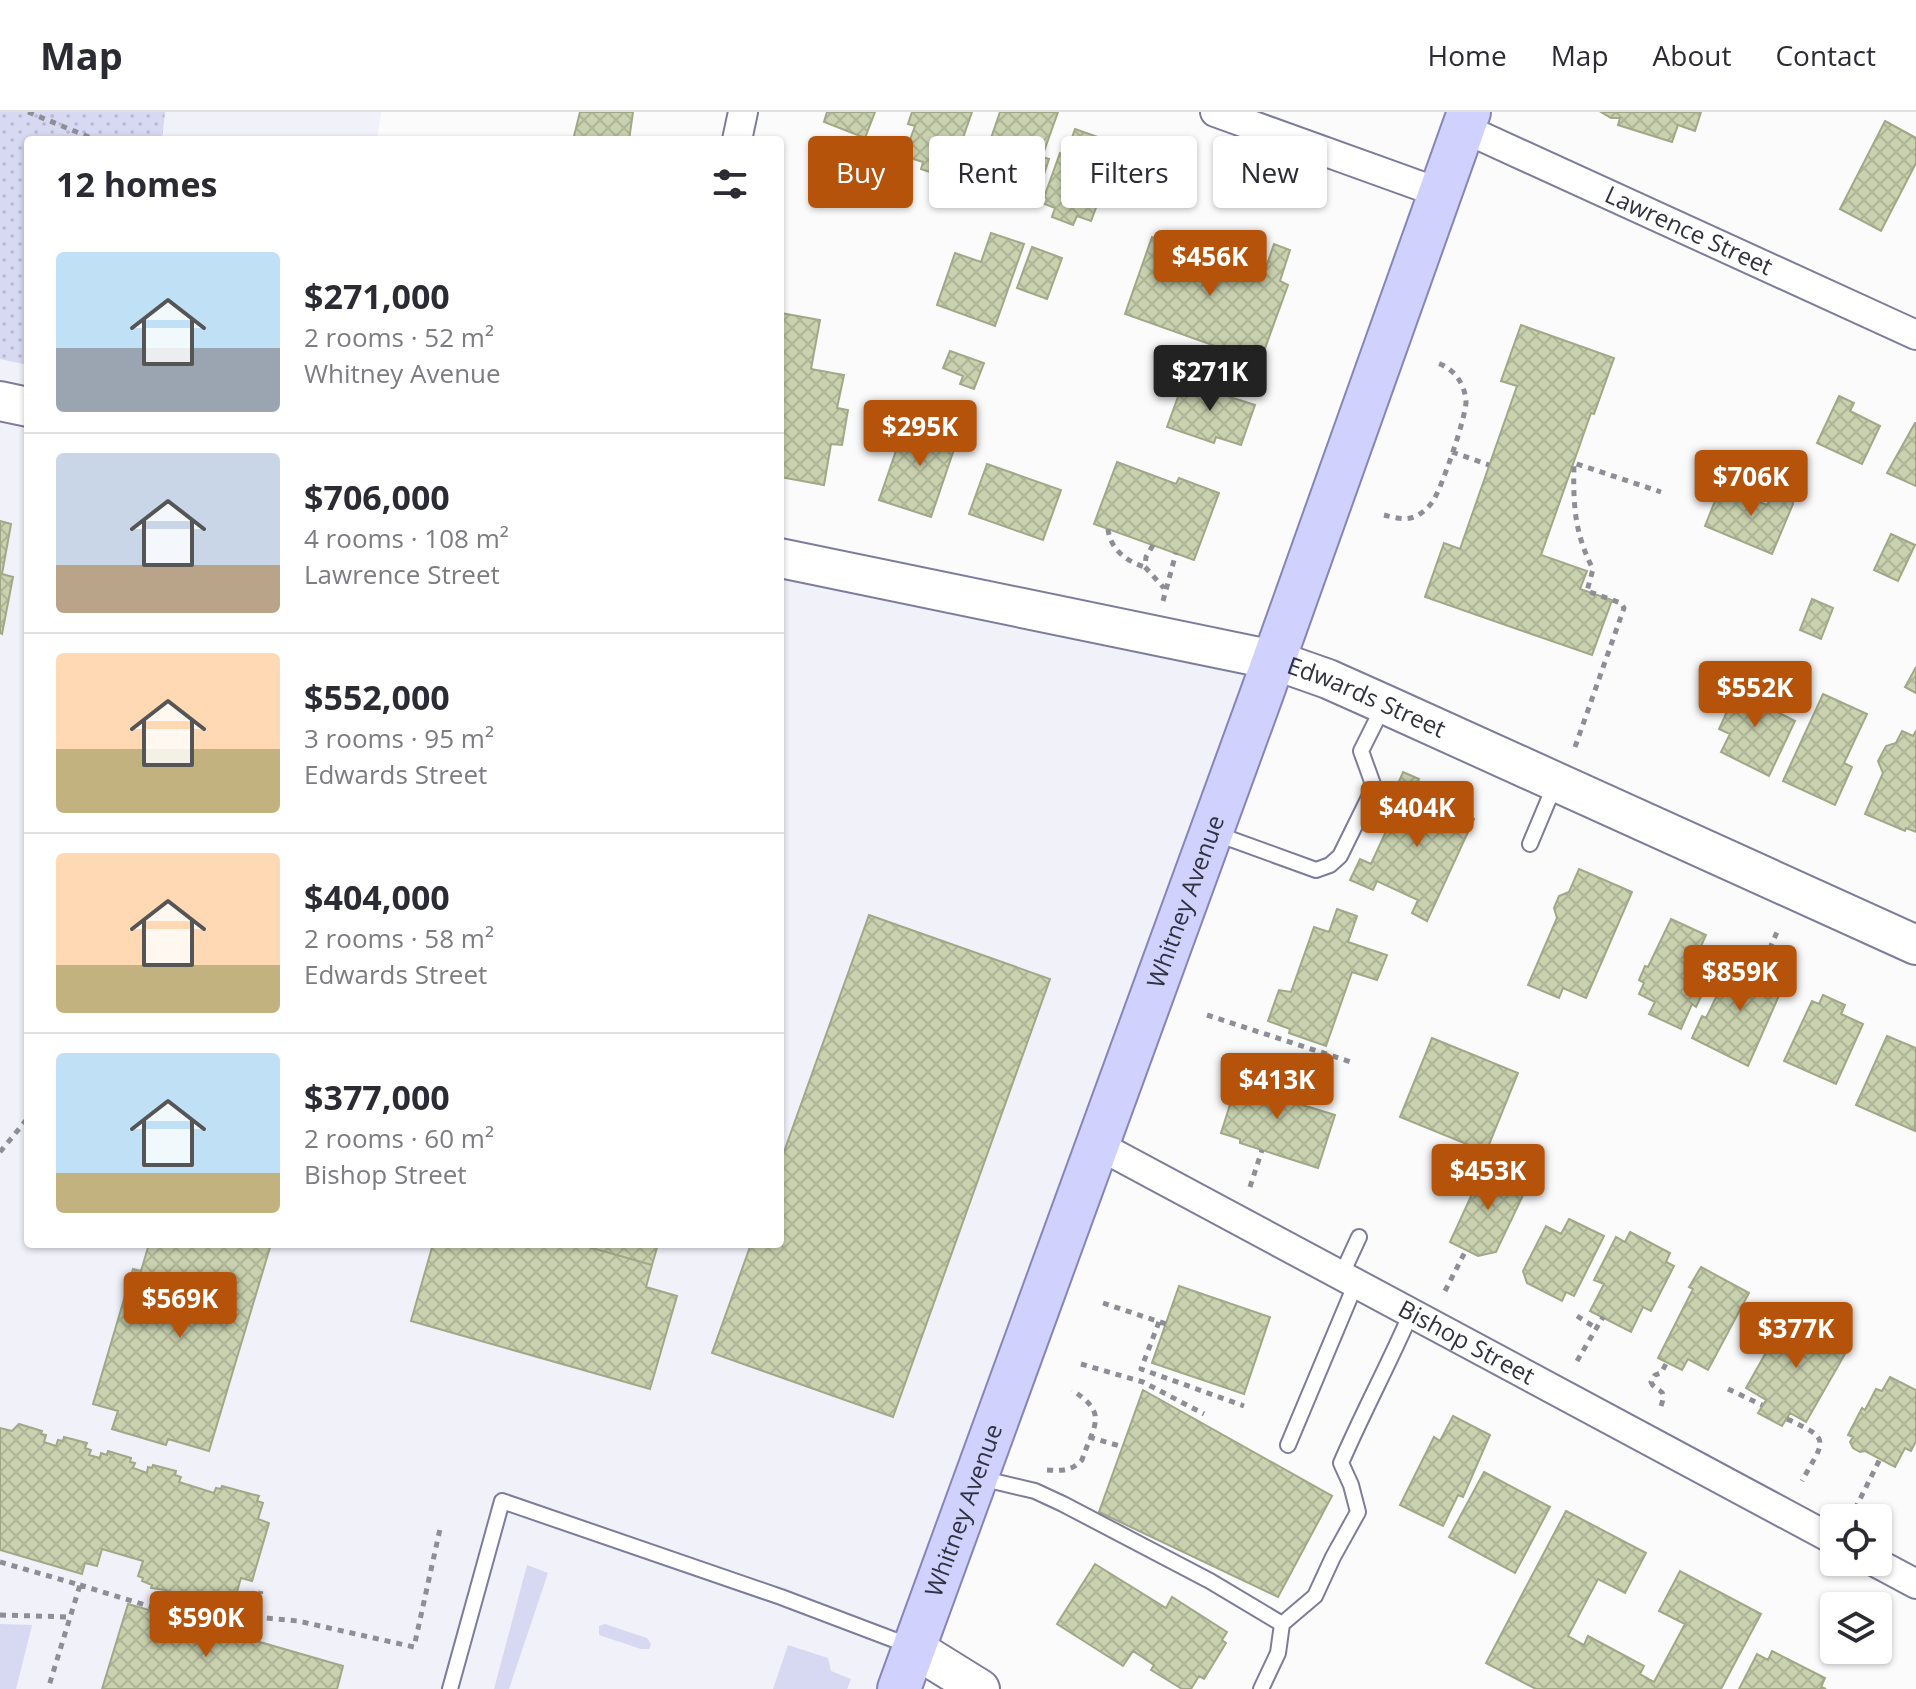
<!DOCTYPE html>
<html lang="en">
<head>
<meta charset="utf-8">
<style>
  body { margin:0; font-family:"Open Sans",sans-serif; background:#f2f2f3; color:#2b2b33; height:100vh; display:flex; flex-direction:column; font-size:30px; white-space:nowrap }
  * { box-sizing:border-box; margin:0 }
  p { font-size:26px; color:#7c7c81 }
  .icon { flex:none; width:44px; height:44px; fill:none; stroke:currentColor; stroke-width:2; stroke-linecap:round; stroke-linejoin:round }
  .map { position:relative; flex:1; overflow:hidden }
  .panel { position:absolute; left:24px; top:24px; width:760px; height:1112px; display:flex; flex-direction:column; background:#fff; border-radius:8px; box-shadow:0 2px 6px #0004 }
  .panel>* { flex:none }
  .banner { position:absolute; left:808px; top:24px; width:760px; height:72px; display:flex; gap:16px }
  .fabs { position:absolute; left:1820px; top:1392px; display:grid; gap:16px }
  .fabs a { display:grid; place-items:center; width:72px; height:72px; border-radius:8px; background:#fff; box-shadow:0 2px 6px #0004; font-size:40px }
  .price { position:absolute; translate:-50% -68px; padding:0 18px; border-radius:8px; background:#b45309; color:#fff; font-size:26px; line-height:52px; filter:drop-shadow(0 2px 4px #0008) }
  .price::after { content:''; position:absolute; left:50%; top:48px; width:24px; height:18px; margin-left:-12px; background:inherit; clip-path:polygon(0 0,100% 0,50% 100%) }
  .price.current { background:#222; color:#fff }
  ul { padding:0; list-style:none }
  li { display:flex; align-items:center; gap:24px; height:200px; padding:0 32px }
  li+li { border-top:2px solid #e1e1e2 }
  li span { display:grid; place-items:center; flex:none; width:224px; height:160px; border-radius:8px; color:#555 }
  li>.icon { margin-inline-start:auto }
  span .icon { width:96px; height:96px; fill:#fffc; stroke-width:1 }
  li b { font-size:34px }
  h2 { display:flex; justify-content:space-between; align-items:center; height:96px; padding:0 32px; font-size:34px }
  .tag { padding:0 28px; border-radius:8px; background:#fff; box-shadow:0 2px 6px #0004; font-size:28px; line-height:72px }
  .tag.current { background:#b45309; color:#fff }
  header { display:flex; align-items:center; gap:48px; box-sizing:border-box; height:112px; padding:0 40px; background:#fff; border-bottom:2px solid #e1e1e2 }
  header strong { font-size:38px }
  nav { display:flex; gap:44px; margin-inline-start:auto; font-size:28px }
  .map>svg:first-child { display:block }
</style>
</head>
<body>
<header>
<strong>Map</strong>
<nav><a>Home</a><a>Map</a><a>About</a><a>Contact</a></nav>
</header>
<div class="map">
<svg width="1916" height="1577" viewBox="0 0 1916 1577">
  <defs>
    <pattern id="park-dots" width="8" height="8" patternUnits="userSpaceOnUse" patternTransform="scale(2)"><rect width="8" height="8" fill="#d7d8f1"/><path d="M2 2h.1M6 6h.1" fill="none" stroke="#b9bad0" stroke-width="1.8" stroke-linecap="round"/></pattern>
    <pattern id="building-cross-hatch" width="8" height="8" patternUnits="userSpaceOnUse" patternTransform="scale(2)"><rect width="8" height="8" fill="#c9d1ae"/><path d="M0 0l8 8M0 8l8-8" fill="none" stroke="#adb497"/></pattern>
  </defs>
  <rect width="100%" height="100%" fill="#fbfbfb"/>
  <path fill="#f1f1fa" d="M0 0H381L377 28H28V1132H780V446L1274 548 902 1577H0Z"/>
  <path fill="#d7d8f1" d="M527 1453 548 1461 509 1577H494Z
    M0 1512 32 1513 16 1577H0Z
    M605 1512 647 1526 651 1532 649 1537H641L599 1523V1514Z
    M788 1533 828 1546 831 1559 851 1567 847 1577H773Z"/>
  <path fill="url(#park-dots)" d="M0 0H165L162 28H28V253L0 247Z"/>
  <path fill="url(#building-cross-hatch)" stroke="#a1a887" stroke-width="2" d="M580 0H633L629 28H573Z
    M827 0H875L865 26 824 10Z
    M912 0H972L951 60 944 58 942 64 921 57 923 50 904 44 915 14 908 12Z
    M1000 0H1058L1042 45 1049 47 1035 90 1001 78 1014 40 989 32Z
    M1601 0H1701L1695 19 1678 13 1672 30 1618 13 1620 6H1611Z
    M1885 9 1916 26V51L1881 119 1840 97Z
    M1075 17 1112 30 1102 56 1110 59 1091 109 1077 104 1073 113 1052 105 1055 96 1042 91 1060 41 1066 43Z
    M991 121 1024 132 995 214 937 193 955 141 981 150Z
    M1152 125 1263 164 1274 132 1290 138 1280 169 1288 173 1260 250 1125 202Z
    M1032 135 1062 146 1047 187 1017 176Z
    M781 201 820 208 811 257 844 263 837 296 848 298 842 333 831 332 824 373 780 365Z
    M1521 213 1614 246 1594 302 1591 301 1541 443 1587 459 1580 477 1612 488 1592 543 1425 485 1444 431 1460 437 1517 274 1501 269Z
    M950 239 984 251 974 277 960 272 963 264 943 256Z
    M1186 263 1232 279 1230 285 1255 293 1241 333 1216 325 1214 331 1167 315Z
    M1839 284 1854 291 1850 299 1880 314 1862 352 1817 331Z
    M906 310 937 320 940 310 961 317 931 405 879 388Z
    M1915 311H1916V374L1887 361Z
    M1117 350 1176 372 1179 366 1219 381 1194 448 1094 412Z
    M987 352 1061 378 1043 428 969 402Z
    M1721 374 1767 393 1775 378H1788L1792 383 1793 392 1772 442 1705 414Z
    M0 409 11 412 2 462 13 465 2 522 0 521Z
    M1891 422 1915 433 1898 469 1874 458Z
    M1812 487 1833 496 1821 527 1800 518Z
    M1916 555V581L1905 575Z
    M1749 569 1773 580 1766 594 1795 609 1769 664 1721 640 1730 622 1719 617 1736 580 1742 583Z
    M1823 582 1867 602 1844 651 1852 655 1835 693 1783 669Z
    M1902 619 1913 624 1916 619V720L1906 716 1905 719 1865 702 1883 661 1878 649 1886 634 1896 631Z
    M1403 660 1419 667 1413 680 1474 707 1427 809 1412 801 1418 788 1377 769 1373 778 1350 768 1360 747 1371 752 1405 678 1397 674Z
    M1579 757 1632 780 1586 886 1563 876 1559 886 1528 873 1557 806 1554 796 1559 784 1569 780Z
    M1337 797 1357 804 1348 830 1387 843 1377 868 1352 860 1326 934 1289 921 1290 917 1268 909 1279 878 1291 880 1314 815 1329 820Z
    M869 803 1050 867 893 1305 712 1241 751 1132H780V1051Z
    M1671 807 1706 823 1701 834 1716 840 1702 870 1707 872 1696 895 1692 892 1681 917 1649 902 1655 890 1639 882 1644 871 1639 868 1645 854 1648 855Z
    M1734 848 1785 870 1748 954 1692 926 1702 904 1706 906Z
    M1823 883 1845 893 1841 902 1863 912 1836 972 1784 949 1812 889 1819 892Z
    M1887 924 1916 936 1915 1019 1856 993Z
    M1432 926 1518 961 1486 1040 1400 1005Z
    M1246 960 1301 978 1296 991 1335 1003 1318 1056 1240 1031V1027L1221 1021 1234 980 1239 981Z
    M1488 1047 1495 1050 1493 1056 1514 1066 1512 1071 1526 1077 1496 1140 1478 1144 1450 1130Z
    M1569 1107 1604 1124 1574 1184 1566 1180 1562 1189 1527 1171 1523 1159 1546 1114 1561 1122Z
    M1630 1120 1670 1141 1666 1150 1674 1154 1651 1199 1643 1195 1631 1220 1590 1199 1604 1172 1594 1168 1616 1125 1625 1130Z
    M149 1132H271L209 1339 168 1327 166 1333 112 1317 118 1299 93 1292 133 1157 141 1159Z
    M433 1132H578L652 1153 646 1175 677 1184 650 1277 411 1209Z
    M578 1132H658L652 1153Z
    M1701 1155 1749 1181 1708 1258 1688 1247 1682 1258 1658 1246 1693 1177 1689 1175Z
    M1179 1174 1270 1205 1244 1282 1152 1251Z
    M1807 1194 1829 1206 1817 1227 1845 1242 1806 1310 1790 1301 1782 1314 1758 1301 1766 1288 1746 1276 1780 1216 1783 1218 1788 1210 1796 1214Z
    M1890 1265 1916 1278V1329L1911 1339 1905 1336 1895 1355 1865 1339 1860 1340 1853 1336 1850 1330 1853 1325 1848 1323 1862 1296 1865 1298 1876 1277 1882 1279Z
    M1143 1278 1332 1384 1278 1485 1099 1400Z
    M1453 1304 1490 1323 1463 1385 1458 1383 1443 1414 1400 1393 1434 1325 1440 1329Z
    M19 1312 42 1319 41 1322 46 1323 44 1330 56 1334 58 1328 63 1329 64 1325 87 1331 85 1336 91 1338 89 1343 100 1346 101 1341 107 1343 108 1339 131 1346 130 1350 135 1351 133 1356 147 1361 148 1355 152 1356 153 1353 176 1359 175 1363 181 1365 179 1370 214 1381 216 1376 221 1377 222 1374 259 1384 257 1389 263 1391 258 1407 269 1411 252 1469 241 1466 229 1507 182 1490 179 1508 158 1502 162 1483 160 1482 165 1478 151 1476 152 1473 142 1469 143 1466 138 1464 143 1449 102 1437 97 1454 85 1451 82 1462 0 1438V1316L12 1319Z
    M1484 1360 1550 1395 1515 1461 1449 1425Z
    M1566 1399 1646 1441 1625 1481 1598 1467 1568 1524 1584 1533 1588 1524 1644 1554 1640 1562 1654 1570 1685 1512 1659 1499 1680 1459 1761 1502 1721 1577H1536L1486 1551Z
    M1095 1452 1166 1496 1172 1485 1227 1520 1222 1528 1226 1531 1204 1567 1199 1564 1191 1577H1182L1151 1558 1154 1553 1133 1539 1123 1554 1057 1512Z
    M165 1478 186 1485 179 1508 158 1502Z
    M128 1492 343 1554 337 1577H102Z
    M1772 1539 1825 1566 1821 1575 1826 1577H1739L1757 1542 1768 1548Z"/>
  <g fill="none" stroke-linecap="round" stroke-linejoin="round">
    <g stroke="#7c7c9c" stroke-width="18">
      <path id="lane" d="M1214 721 1316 758 1330 753 1340 744 1374 675 1361 639 1384 593
        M1530 732 1556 670
        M1341 1164 1359 1125
        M1288 1333 1356 1171
        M980 1366 1035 1379 1063 1392 1210 1469 1282 1512 1278 1541 1261 1577
        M1282 1512 1315 1484 1333 1445 1358 1400 1351 1373 1341 1351C1363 1300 1389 1252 1411 1201
        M450 1577 502 1389 781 1485 913 1535"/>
    </g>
    <g stroke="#7c7c9c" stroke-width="32">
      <g id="street">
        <path d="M1215 0 1440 81"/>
        <path id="s1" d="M1463 16 1916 223"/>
        <path d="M737 28 743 0"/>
        <path id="s2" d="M1098 1033 1834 1428"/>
        <path d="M1875 1450 1916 1472"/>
      </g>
    </g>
    <g stroke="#7c7c9c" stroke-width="42">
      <g id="secondary">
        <path d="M0 289 28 295"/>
        <path id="s3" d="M780 446 1274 548 1328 567 1384 592 1916 833"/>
        <path d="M914 1536 980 1577"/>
      </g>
    </g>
    <g stroke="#8685ba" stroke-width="46">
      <g id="primary">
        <path id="s4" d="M899 1577 1261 584 1469 0"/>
      </g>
    </g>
    <path stroke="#8e8f96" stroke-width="5" stroke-dasharray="6 6" stroke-linecap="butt" d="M28 0 96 28
      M1452 340 1489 353
      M1384 403C1393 405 1404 409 1414 405 1422 402 1429 395 1433 389 1442 375 1467 303 1466 288 1464 270 1453 256 1437 251
      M1108 417C1110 437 1127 450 1145 455
      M1153 433 1146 445 1145 455 1164 476
      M1163 489 1176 441
      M1575 635 1624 496 1621 491 1587 479 1593 457C1574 421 1573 390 1574 351L1661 380
      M1760 859 1777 820
      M1207 903 1351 950
      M0 1040 28 1006
      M1250 1075 1262 1038
      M1445 1179 1466 1138
      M1103 1191 1166 1212
      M1577 1204 1596 1216
      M1159 1210 1141 1257 1244 1294
      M1577 1249 1603 1205
      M1081 1252 1143 1270 1204 1302
      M1728 1277 1762 1293
      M1661 1294C1668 1274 1656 1282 1651 1270L1655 1263 1661 1261 1667 1250
      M1787 1307C1833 1328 1824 1328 1802 1369
      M1089 1325 1123 1335
      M1047 1358C1061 1359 1072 1359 1082 1348 1094 1312 1109 1302 1072 1278
      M1855 1397 1880 1347
      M0 1450 80 1473 48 1577
      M80 1473 191 1507 255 1505 298 1509 414 1535 440 1417
      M0 1503 70 1505
      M183 1504 186 1492
      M255 1505 261 1479"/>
    <use href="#lane" stroke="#fff" stroke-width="14"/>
    <use href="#street" stroke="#fff" stroke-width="28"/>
    <use href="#secondary" stroke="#fff" stroke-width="38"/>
    <use href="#primary" stroke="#d1d1fe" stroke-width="42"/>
  </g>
  <g text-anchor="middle" stroke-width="6" stroke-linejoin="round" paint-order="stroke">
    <g font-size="24" fill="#31323f" stroke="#fff">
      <text dy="8" stroke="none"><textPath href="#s1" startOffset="248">Lawrence Street</textPath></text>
      <text dy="8" stroke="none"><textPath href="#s3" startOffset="604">Edwards Street</textPath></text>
      <text dy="8" stroke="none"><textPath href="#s4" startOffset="838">Whitney Avenue</textPath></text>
      <text dy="8" stroke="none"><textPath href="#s2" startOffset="418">Bishop Street</textPath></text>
      <text dy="8" stroke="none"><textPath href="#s4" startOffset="190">Whitney Avenue</textPath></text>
    </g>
  </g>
</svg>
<div class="fabs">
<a><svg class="icon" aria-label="locate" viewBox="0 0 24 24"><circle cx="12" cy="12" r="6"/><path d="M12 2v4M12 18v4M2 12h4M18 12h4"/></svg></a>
<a><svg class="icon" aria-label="layers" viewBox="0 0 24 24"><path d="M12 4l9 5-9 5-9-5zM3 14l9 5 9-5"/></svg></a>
</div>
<b class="price" style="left:1210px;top:186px">$456K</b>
<b class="price current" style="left:1210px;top:301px">$271K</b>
<b class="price" style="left:920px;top:356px">$295K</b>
<b class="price" style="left:1751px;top:406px">$706K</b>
<b class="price" style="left:1755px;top:617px">$552K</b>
<b class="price" style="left:1417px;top:737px">$404K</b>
<b class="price" style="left:1740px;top:901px">$859K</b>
<b class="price" style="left:1277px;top:1009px">$413K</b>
<b class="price" style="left:1488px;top:1100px">$453K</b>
<b class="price" style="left:180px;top:1228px">$569K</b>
<b class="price" style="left:1796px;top:1258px">$377K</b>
<b class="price" style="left:206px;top:1547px">$590K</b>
<div class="banner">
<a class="tag current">Buy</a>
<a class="tag">Rent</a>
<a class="tag">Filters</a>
<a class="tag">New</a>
</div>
<section class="panel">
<h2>12 homes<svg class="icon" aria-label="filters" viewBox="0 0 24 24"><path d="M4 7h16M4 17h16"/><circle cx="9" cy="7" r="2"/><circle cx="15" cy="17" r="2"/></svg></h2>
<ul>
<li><span style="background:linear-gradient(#bfe0f5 60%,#9aa5b1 0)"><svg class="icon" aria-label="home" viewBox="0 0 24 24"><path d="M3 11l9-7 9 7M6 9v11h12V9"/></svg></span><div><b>$271,000</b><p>2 rooms · 52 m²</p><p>Whitney Avenue</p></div></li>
<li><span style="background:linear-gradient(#c9d6e8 70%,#b9a48a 0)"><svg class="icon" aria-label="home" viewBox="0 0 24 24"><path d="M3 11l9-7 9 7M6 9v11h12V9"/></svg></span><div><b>$706,000</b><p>4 rooms · 108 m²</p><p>Lawrence Street</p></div></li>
<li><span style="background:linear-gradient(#ffd9b3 60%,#c2b280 0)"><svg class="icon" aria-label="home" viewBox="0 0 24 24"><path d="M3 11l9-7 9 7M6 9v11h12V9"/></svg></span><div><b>$552,000</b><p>3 rooms · 95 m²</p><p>Edwards Street</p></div></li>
<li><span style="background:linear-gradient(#ffd9b3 70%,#c2b280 0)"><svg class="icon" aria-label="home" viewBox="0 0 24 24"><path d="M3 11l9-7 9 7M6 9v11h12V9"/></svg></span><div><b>$404,000</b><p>2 rooms · 58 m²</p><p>Edwards Street</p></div></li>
<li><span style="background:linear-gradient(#bfe0f5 75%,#c2b280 0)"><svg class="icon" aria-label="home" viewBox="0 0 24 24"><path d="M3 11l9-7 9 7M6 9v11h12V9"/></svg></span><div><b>$377,000</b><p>2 rooms · 60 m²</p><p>Bishop Street</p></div></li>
</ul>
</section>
</div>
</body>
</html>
